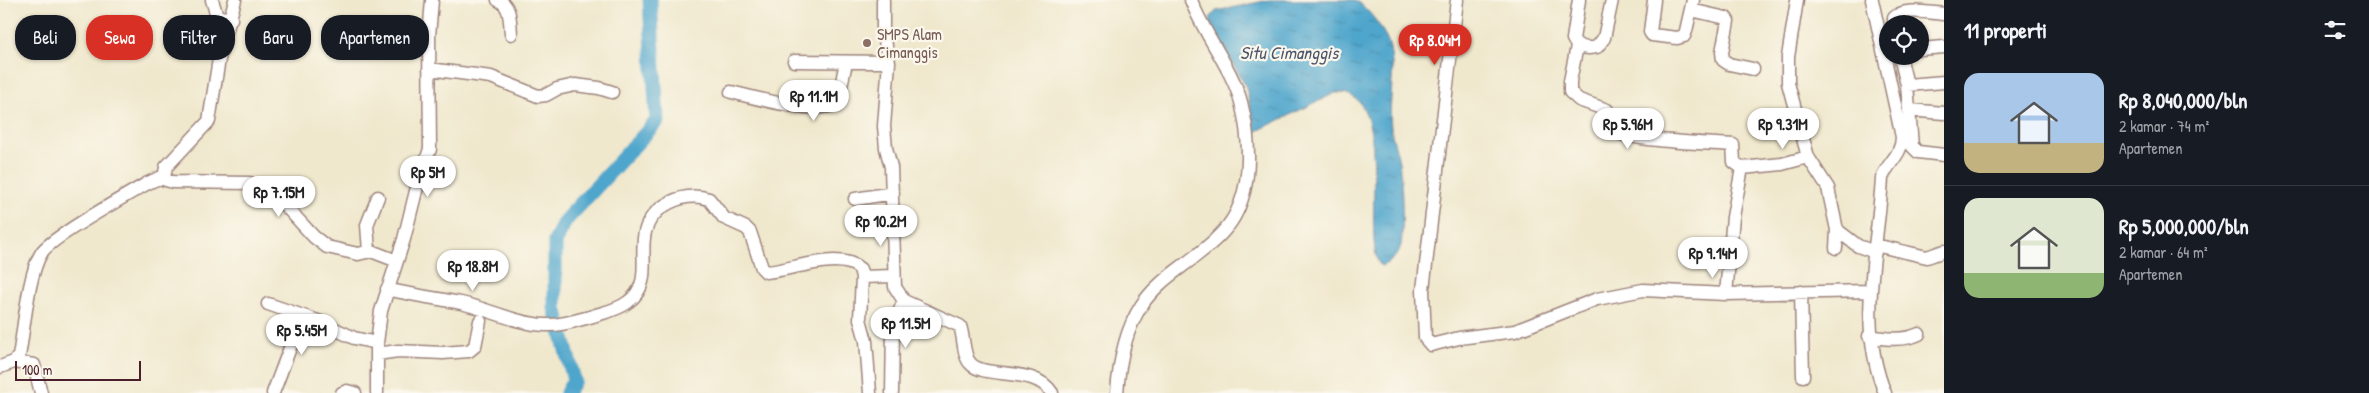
<!DOCTYPE html>
<html lang="id">
<head>
<meta charset="utf-8">
<style>
  body { margin:0; font-family:"Patrick Hand",sans-serif; background:#242831; color:#f1f3f6; height:100vh; display:flex; flex-direction:column; font-size:19px; white-space:nowrap }
  * { box-sizing:border-box; margin:0 }
  p { font-size:16px; color:#9ea1a6 }
  .icon { flex:none; width:28px; height:28px; fill:none; stroke:currentColor; stroke-width:2; stroke-linecap:round; stroke-linejoin:round }
  .map { position:relative; flex:1; overflow:hidden }
  .sheet { display:flex; flex-direction:column; background:#171b24; width:425px }
  .sheet>* { flex:none }
  .banner { position:absolute; left:15px; top:15px; width:475px; height:45px; display:flex; gap:10px }
  .controls { position:absolute; left:1879px; top:15px; display:grid; gap:10px }
  .controls a { display:grid; place-items:center; width:50px; height:50px; border-radius:50%; background:#171b24; box-shadow:0 1px 4px #0004; font-size:25px }
  .scale { position:absolute; left:15px; bottom:12px; width:126px; box-sizing:border-box; padding-left:5px; border:2px solid #4a1f2b; border-top:0; font-size:14px; line-height:18px; white-space:nowrap; color:#4a1f2b; -webkit-text-stroke:4px #fbf7ec; paint-order:stroke }
  .price { position:absolute; translate:-50% -42px; padding:0 11px; border-radius:18px; background:#fff; color:#222; font-size:16px; line-height:32px; filter:drop-shadow(0 1px 2px #0008) }
  .price::after { content:''; position:absolute; left:50%; top:30px; width:15px; height:11px; margin-left:-8px; background:inherit; clip-path:polygon(0 0,100% 0,50% 100%) }
  .price.on { background:#d93025; color:#fff }
  ul { padding:0; list-style:none }
  li { display:flex; align-items:center; gap:15px; height:125px; padding:0 20px }
  li+li { border-top:1px solid #363941 }
  li span { display:grid; place-items:center; flex:none; width:140px; height:100px; border-radius:15px; color:#555 }
  li>.icon { margin-inline-start:auto }
  span .icon { width:60px; height:60px; fill:#fffc; stroke-width:1 }
  li b { font-size:21px }
  h2 { display:flex; justify-content:space-between; align-items:center; height:60px; padding:0 20px; font-size:21px }
  .tag { padding:0 18px; border-radius:20px; background:#171b24; box-shadow:0 1px 4px #0004; font-size:18px; line-height:45px }
  .tag.on { background:#d93025; color:#fff }
  main { display:flex; flex:1; min-height:0 }
  .map>svg:first-child { display:block }
</style>
</head>
<body>
<main>
<div class="map">
<svg width="1944" height="393" viewBox="0 0 1944 393">
  <defs>
    <pattern id="water-ripples" width="26" height="14" patternUnits="userSpaceOnUse" patternTransform="scale(1.25)"><rect width="26" height="14" fill="#50a6cc"/><path d="M2 4q2-2 4 0t4 0M15 11q2-2 4 0t4 0" fill="none" stroke="#4487a6"/></pattern>
  </defs>
  <rect width="100%" height="100%" fill="#fbf7ec"/>
  <filter id="ink" filterUnits="userSpaceOnUse"><feTurbulence type="fractalNoise" baseFrequency=".02" numOctaves="2"/><feDisplacementMap in="SourceGraphic" scale="10" xChannelSelector="R" yChannelSelector="G"/><feConvolveMatrix kernelMatrix="1 2 1 2 8 2 1 2 1" color-interpolation-filters="sRGB"/></filter>
  <filter id="wash" filterUnits="userSpaceOnUse"><feTurbulence type="fractalNoise" baseFrequency=".0096" numOctaves="4" result="noise"/><feDisplacementMap in="SourceGraphic" scale="20" xChannelSelector="R" yChannelSelector="G"/><feGaussianBlur stdDeviation="1.12" result="paint"/><feColorMatrix in="noise" values="0 0 0 0 0 0 0 0 0 0 0 0 0 0 0 0 0 1.4 0 .05"/><feComposite in="paint" operator="in"/></filter>
  <g filter="url(#wash)">
    <rect width="100%" height="100%" fill="#f0e8cd"/>
    <path fill="url(#water-ripples)" stroke="#4d627c" d="M1269 0H1354C1369 8 1386 32 1390 48 1396 76 1388 101 1391 128 1392 138 1396 147 1398 157 1402 172 1404 231 1401 245 1398 256 1391 262 1381 266 1359 244 1399 87 1335 93L1255 132 1246 87 1211 25 1210 18 1216 11Z"/>
    <g fill="none" stroke-linecap="round" stroke-linejoin="round">
      <path stroke="#50a6cc" stroke-width="15" d="M567 393 574 380 555 308V242L564 222 657 121 650 0"/>
    </g>
  </g>
  <g filter="url(#ink)">
    <g fill="none" stroke-linecap="round" stroke-linejoin="round">
      <g stroke="#9d847c" stroke-width="15">
        <path id="minor" d="M212 0 217 16 231 19
          M498 0C511 5 510 22 511 34
          M883 0V30L889 62 884 126 886 148 891 167 895 287 904 301 960 326C964 337 963 355 970 363 984 380 1035 365 1052 393
          M1457 0 1423 290 1425 338 1431 345 1459 338 1515 331 1597 299 1643 290 1726 294 1871 291
          M1579 0 1573 39C1577 48 1588 49 1597 47L1604 38 1612 0
          M1654 0 1650 32 1652 35 1677 38 1684 36 1686 31 1693 0
          M1797 0 1788 57V83L1808 157 1828 188 1837 230 1858 246 1875 252
          M1872 0 1902 137C1902 155 1888 162 1882 178 1878 251 1856 322 1885 393
          M1691 10 1726 18 1728 21 1722 52 1723 60 1729 64 1753 69
          M1894 24V18C1904 7 1930 13 1944 14
          M1577 46 1570 81V92L1579 100 1607 110V127C1620 142 1711 143 1733 145L1734 162 1742 168 1782 164 1808 157
          M1920 49 1944 47
          M1900 56 1907 85 1912 146 1918 152 1944 155
          M794 61 889 62
          M429 69 491 77 538 96 546 95 557 89 575 85 599 88 612 92
          M1907 85 1944 82
          M731 92C752 97 824 118 838 101L846 62
          M1909 110 1944 113
          M164 178 166 167 209 121 219 59 235 0
          M855 199 893 193
          M1875 245 1927 257 1944 251
          M1836 248 1837 230
          M369 251 367 225 378 197
          M387 289C411 295 436 298 461 303 488 309 518 324 545 325 561 326 578 320 593 316 605 312 618 310 628 302 653 284 639 256 645 232 652 205 684 191 709 199L724 218 746 228 750 232 762 268 766 272C789 271 840 250 860 269L862 277
          M1801 292 1803 376
          M1726 294 1733 217 1742 168
          M268 304 318 321 354 338 377 343
          M1869 336C1886 339 1904 341 1919 334
          M377 354 398 351 443 353 469 351 475 346 480 321
          M14 362 34 365 41 393
          M0 367 14 362 19 356C24 330 28 273 42 252 52 237 127 195 148 183L159 178 173 182 250 183 280 200 314 237 327 247 358 254 371 251 397 261
          M273 393 302 316
          M342 393 347 391 355 393
          M377 393V343L381 311 404 239 417 187 430 149 429 36 432 0
          M870 393 866 341 860 319 862 277 893 276
          M892 393 893 326 904 301
          M1117 393C1119 364 1125 331 1141 306 1156 283 1177 271 1197 255 1210 245 1226 231 1234 217 1253 183 1250 138 1241 102 1232 68 1204 35 1191 0"/>
      </g>
      <use href="#minor" stroke="#fff" stroke-width="12"/>
    </g>
  </g>
  <circle fill="#8d6e63" stroke="#fbf7ec" stroke-width="2" cx="867" cy="43" r="5"/>
  <g text-anchor="middle" stroke-width="4.5" stroke-linejoin="round" paint-order="stroke">
    <g font-size="16" fill="#785e54" stroke="#fbf7ec" text-anchor="start">
      <text x="877" y="40">SMPS Alam<tspan x="877" dy="18">Cimanggis</tspan></text>
    </g>
    <g font-size="18" font-style="italic" fill="#4c556b" stroke="#fbf7ec">
      <text x="1289" y="59">Situ Cimanggis</text>
    </g>
  </g>
</svg>
<div class="controls">
<a><svg class="icon" aria-label="locate" viewBox="0 0 24 24"><circle cx="12" cy="12" r="6"/><path d="M12 2v4M12 18v4M2 12h4M18 12h4"/></svg></a>
</div>
<div class="scale">100 m</div>
<b class="price on" style="left:1435px;top:66px">Rp 8.04M</b>
<b class="price" style="left:814px;top:122px">Rp 11.1M</b>
<b class="price" style="left:1628px;top:150px">Rp 5.96M</b>
<b class="price" style="left:1783px;top:150px">Rp 9.31M</b>
<b class="price" style="left:428px;top:198px">Rp 5M</b>
<b class="price" style="left:279px;top:218px">Rp 7.15M</b>
<b class="price" style="left:881px;top:247px">Rp 10.2M</b>
<b class="price" style="left:1713px;top:279px">Rp 9.14M</b>
<b class="price" style="left:473px;top:292px">Rp 18.8M</b>
<b class="price" style="left:906px;top:349px">Rp 11.5M</b>
<b class="price" style="left:302px;top:356px">Rp 5.45M</b>
<div class="banner">
<a class="tag">Beli</a>
<a class="tag on">Sewa</a>
<a class="tag">Filter</a>
<a class="tag">Baru</a>
<a class="tag">Apartemen</a>
</div>
</div>
<section class="sheet">
<h2>11 properti<svg class="icon" aria-label="filters" viewBox="0 0 24 24"><path d="M4 7h16M4 17h16"/><circle cx="9" cy="7" r="2"/><circle cx="15" cy="17" r="2"/></svg></h2>
<ul>
<li><span style="background:linear-gradient(#a9c7e8 70%,#c2b280 0)"><svg class="icon" aria-label="home" viewBox="0 0 24 24"><path d="M3 11l9-7 9 7M6 9v11h12V9"/></svg></span><div><b>Rp 8,040,000/bln</b><p>2 kamar · 74 m²</p><p>Apartemen</p></div></li>
<li><span style="background:linear-gradient(#dfe7d0 75%,#8fb573 0)"><svg class="icon" aria-label="home" viewBox="0 0 24 24"><path d="M3 11l9-7 9 7M6 9v11h12V9"/></svg></span><div><b>Rp 5,000,000/bln</b><p>2 kamar · 64 m²</p><p>Apartemen</p></div></li>
</ul>
</section>
</main>
</body>
</html>
